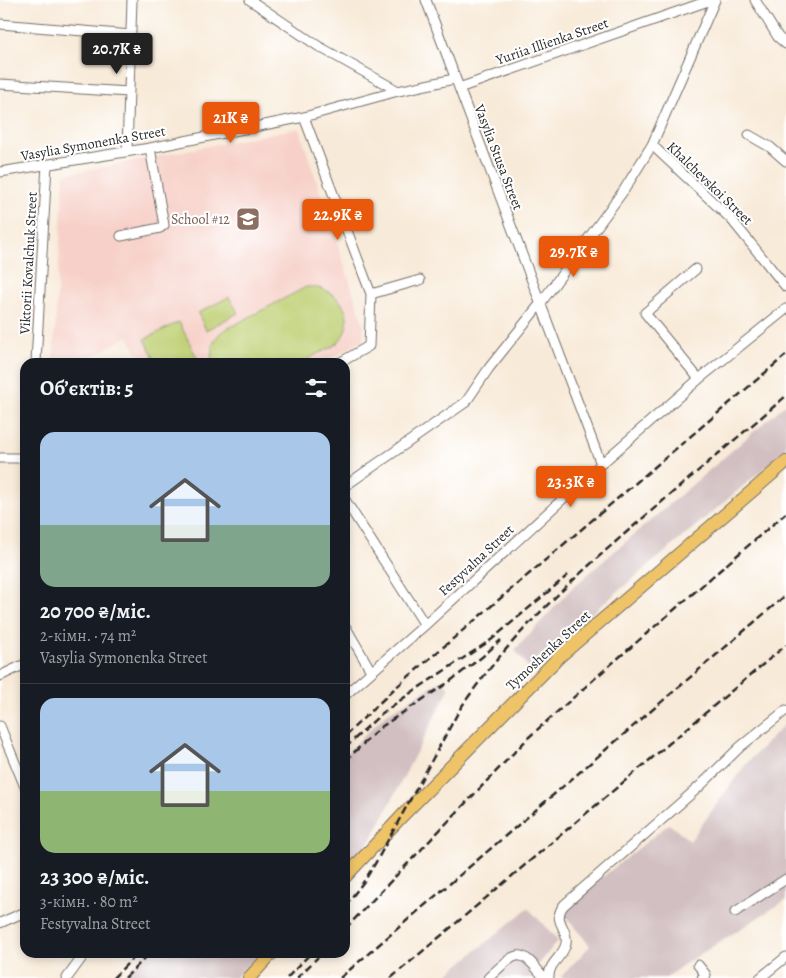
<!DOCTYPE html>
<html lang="uk">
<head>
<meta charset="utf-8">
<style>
  body { margin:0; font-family:Alegreya,serif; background:#20242c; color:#f1f3f6; height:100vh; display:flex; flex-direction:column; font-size:19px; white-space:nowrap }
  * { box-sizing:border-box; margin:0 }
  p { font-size:16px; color:#9ea1a6 }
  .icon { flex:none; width:28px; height:28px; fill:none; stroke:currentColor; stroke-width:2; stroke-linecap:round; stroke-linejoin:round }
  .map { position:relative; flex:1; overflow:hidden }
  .sheet { position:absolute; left:20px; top:358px; width:330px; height:600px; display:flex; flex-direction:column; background:#171b24; border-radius:15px; box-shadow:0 2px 8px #0003 }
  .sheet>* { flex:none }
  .price { position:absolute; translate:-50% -42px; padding:0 11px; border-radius:5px; background:#ea580c; color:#fff; font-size:16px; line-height:32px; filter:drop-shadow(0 1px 2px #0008) }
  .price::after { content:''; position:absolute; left:50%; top:30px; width:15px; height:11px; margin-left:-8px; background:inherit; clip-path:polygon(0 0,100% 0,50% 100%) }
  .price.selected { background:#222; color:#fff }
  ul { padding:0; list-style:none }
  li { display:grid; align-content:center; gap:10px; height:265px; padding:0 20px }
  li+li { border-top:1px solid #363941 }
  li span { display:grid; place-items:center; height:155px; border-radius:15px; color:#555 }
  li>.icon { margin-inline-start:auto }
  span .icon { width:90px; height:90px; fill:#fffc; stroke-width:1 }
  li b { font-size:21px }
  h2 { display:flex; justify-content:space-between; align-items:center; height:60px; padding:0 20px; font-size:21px }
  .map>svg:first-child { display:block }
</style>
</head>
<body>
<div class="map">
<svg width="786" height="978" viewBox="0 0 786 978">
  <rect width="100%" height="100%" fill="#fff"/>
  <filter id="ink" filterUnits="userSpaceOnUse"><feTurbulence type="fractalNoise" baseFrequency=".02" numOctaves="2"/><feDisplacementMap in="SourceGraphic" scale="10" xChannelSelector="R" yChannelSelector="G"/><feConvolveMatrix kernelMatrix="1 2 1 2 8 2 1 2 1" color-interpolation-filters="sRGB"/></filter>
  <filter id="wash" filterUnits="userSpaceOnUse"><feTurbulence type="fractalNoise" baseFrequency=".0096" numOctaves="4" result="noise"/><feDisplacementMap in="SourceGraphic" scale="20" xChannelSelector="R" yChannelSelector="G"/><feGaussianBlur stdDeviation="1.12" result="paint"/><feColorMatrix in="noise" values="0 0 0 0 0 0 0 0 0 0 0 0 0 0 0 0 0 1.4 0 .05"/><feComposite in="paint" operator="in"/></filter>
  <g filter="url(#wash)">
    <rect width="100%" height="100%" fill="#f8ead8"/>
    <path fill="#f7d1c9" d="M299 128 364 325 363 341 323 362H301L336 344 345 328 346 323 343 306 333 293 323 288 312 287 300 290 221 332 214 342 212 347V362H199L179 322 145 339 156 362H141L128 336 85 362H53L64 175Z"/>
    <path fill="#d2bfc1" d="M786 404V450L528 667 515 650 571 589Z
      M443 679 449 689 371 840 345 866V755L384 716Z
      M786 723V900L683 965 666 978H560L590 946 561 910 669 824 690 841 745 765Z
      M528 908 558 940 530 975 532 978H443Z
      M146 953V952L260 953 235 978H121Z"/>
    <path fill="#bdcf71" stroke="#747d4e" d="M306 287C335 285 360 314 340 340 335 347 325 350 317 354 312 357 306 361 300 362 292 364 282 362 273 362 253 362 232 363 212 362 210 351 213 340 221 332Z
      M229 297 238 313 206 330 198 313Z
      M179 322 199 362H156L145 339Z"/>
  </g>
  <g filter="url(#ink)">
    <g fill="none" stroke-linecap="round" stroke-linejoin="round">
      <g stroke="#736e68" stroke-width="11">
        <path id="minor" d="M250 0 318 46 398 91
          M426 0 601 464
          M755 0 778 37 786 44
          M0 24 131 35
          M0 84 129 92
          M459 88 711 0
          M304 117 371 294 369 346 341 362
          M749 135 770 147 786 161
          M652 145 731 219 786 287
          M127 151 132 0
          M0 172 150 148 304 117 398 91 454 79
          M121 236 160 228 164 225 150 148
          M696 269 645 313 699 379
          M371 294 420 280
          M36 362 47 164
          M0 458H25
          M345 486 466 402 489 368 540 304 624 190 652 145 715 0
          M345 500 425 625
          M345 626 371 671
          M0 676 25 664
          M345 695 425 625 601 464 699 379 786 309
          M0 726 25 787
          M735 912 786 879
          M0 923 25 912
          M698 965 706 975 702 978
          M67 978 86 952
          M488 978C516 953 519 944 544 978
          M549 978C548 962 564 957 566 943 569 928 551 921 564 905L700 786 740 747 786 710
          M760 978 786 957"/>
      </g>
      <g stroke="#736e68" stroke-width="14">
        <path id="highway" d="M345 877 403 815 559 657 786 462
          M249 978 273 952"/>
      </g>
      <use href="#minor" stroke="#fff" stroke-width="9"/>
      <use href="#highway" stroke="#efc469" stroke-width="12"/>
      <path stroke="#2b2b2b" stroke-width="2.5" stroke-dasharray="8 4" stroke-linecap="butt" d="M345 736 394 689 786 355
        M345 748 381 714 412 692 491 640 568 575
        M345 761 381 727 449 682 482 657 501 640
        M345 906 365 880 376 862 460 709C511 633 581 571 650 512 695 473 741 435 786 396
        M345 929 529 737 601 673 786 513
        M113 978 139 952
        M125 978 151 952
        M287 978 312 952
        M297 978 323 952
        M340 978 786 595
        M391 978 786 645"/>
    </g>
  </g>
  <defs>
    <g id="school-square" transform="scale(1.25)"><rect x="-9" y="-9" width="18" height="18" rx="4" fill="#8d6e63" stroke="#fff"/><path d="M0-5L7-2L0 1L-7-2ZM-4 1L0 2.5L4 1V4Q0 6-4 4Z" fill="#fff"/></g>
  </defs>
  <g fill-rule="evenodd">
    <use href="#school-square" x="248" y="219"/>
  </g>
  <g text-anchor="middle" stroke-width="4" stroke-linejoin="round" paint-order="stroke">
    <g font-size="14" fill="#2b2b2b" stroke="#fff">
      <text transform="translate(552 41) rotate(-19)" y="5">Yuriia Illienka Street</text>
      <text transform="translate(93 143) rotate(-10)" y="5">Vasylia Symonenka Street</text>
      <text transform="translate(499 157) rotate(69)" y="5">Vasylia Stusa Street</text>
      <text transform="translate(710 183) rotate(44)" y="5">Khalchevskoi Street</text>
      <text transform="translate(28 263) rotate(-87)" y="5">Viktorii Kovalchuk Street</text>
      <text transform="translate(476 560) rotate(-43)" y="5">Festyvalna Street</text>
      <text transform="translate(548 650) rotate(-43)" y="5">Tymoshenka Street</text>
    </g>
    <g font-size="14" fill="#785e54" stroke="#fff" text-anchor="end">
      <text x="230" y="224">School #12</text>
    </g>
  </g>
</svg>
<b class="price selected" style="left:117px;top:75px">20.7K ₴</b>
<b class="price" style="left:231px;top:144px">21K ₴</b>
<b class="price" style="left:338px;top:241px">22.9K ₴</b>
<b class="price" style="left:574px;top:278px">29.7K ₴</b>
<b class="price" style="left:571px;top:508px">23.3K ₴</b>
<section class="sheet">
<h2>Об’єктів: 5<svg class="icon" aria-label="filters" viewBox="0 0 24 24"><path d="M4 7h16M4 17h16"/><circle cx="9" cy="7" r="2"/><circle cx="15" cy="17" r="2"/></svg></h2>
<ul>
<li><span style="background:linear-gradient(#a9c7e8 60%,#7fa58c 0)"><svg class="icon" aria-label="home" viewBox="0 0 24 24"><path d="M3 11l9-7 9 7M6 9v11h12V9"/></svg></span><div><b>20 700 ₴/міс.</b><p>2-кімн. · 74 m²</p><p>Vasylia Symonenka Street</p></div></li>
<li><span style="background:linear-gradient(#a9c7e8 60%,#8fb573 0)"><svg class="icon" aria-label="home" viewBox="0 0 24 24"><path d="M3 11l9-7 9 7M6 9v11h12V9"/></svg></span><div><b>23 300 ₴/міс.</b><p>3-кімн. · 80 m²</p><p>Festyvalna Street</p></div></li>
</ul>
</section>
</div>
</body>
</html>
